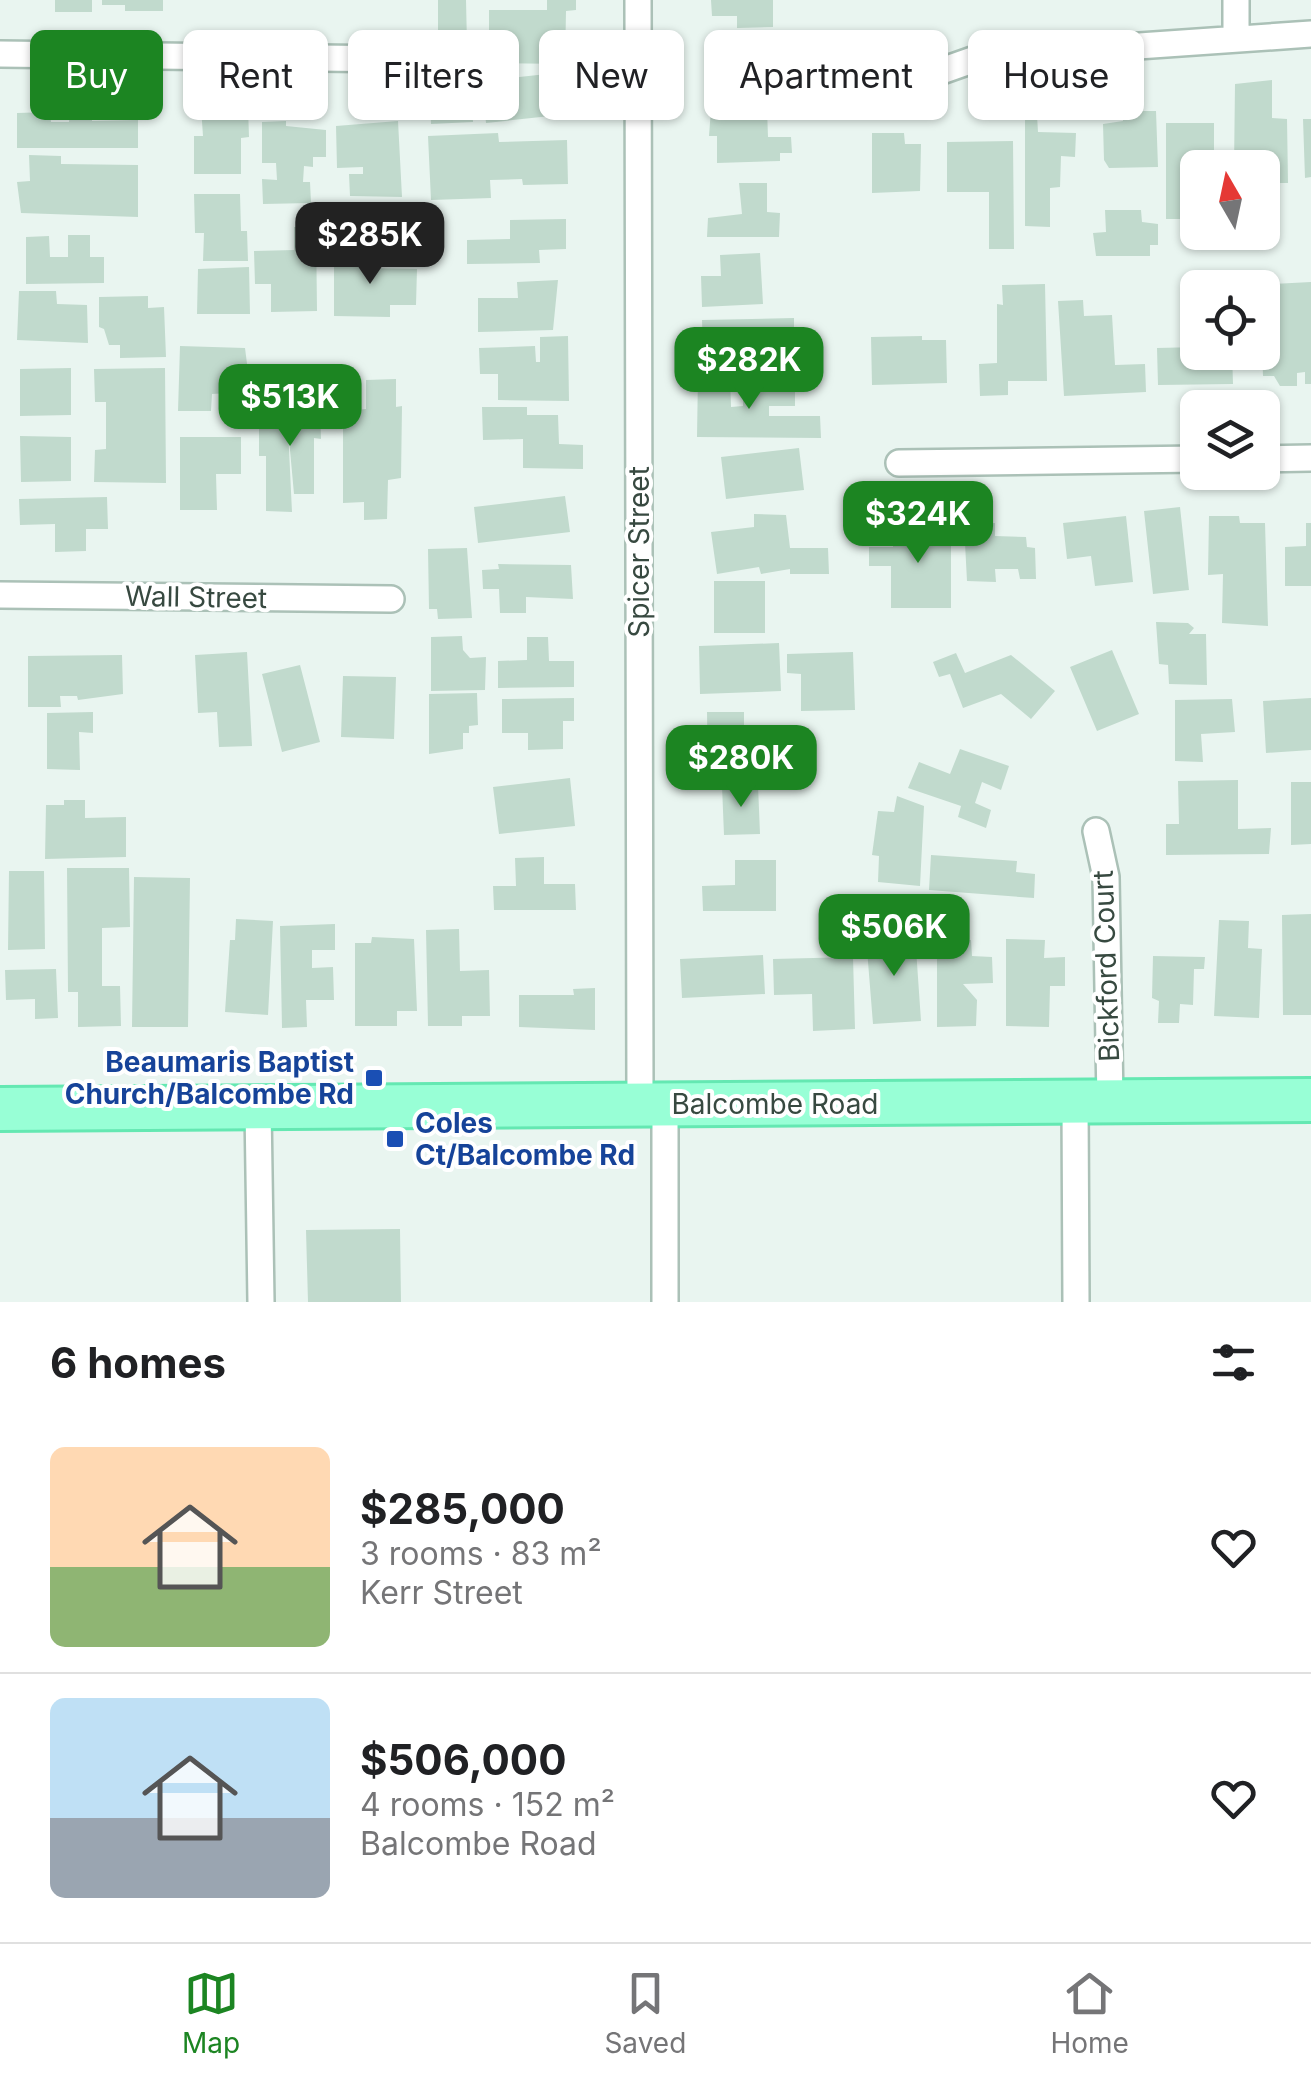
<!DOCTYPE html>
<html lang="en">
<head>
<meta charset="utf-8">
<style>
  body { margin:0; font-family:Inter,sans-serif; background:#f6f6f6; color:#202124; height:100vh; display:flex; flex-direction:column; font-size:38px; white-space:nowrap }
  * { box-sizing:border-box; margin:0 }
  p { font-size:32px; color:#757577 }
  .icon { flex:none; width:55px; height:55px; fill:none; stroke:currentColor; stroke-width:2; stroke-linecap:round; stroke-linejoin:round }
  .map { position:relative; height:1302px; overflow:hidden }
  .sheet { display:flex; flex-direction:column; background:#fff; flex:1 }
  .sheet>* { flex:none }
  .hud { position:absolute; left:30px; top:30px; width:1252px; height:90px; display:flex; gap:20px }
  .needle { width:65px; rotate:351deg }
  .buttons { position:absolute; left:1180px; top:150px; display:grid; gap:20px }
  .buttons a { display:grid; place-items:center; width:100px; height:100px; border-radius:15px; background:#fff; box-shadow:0 2px 8px #0004; font-size:50px }
  .price { position:absolute; translate:-50% -85px; padding:0 22px; border-radius:20px; background:#1c8522; color:#fff; font-size:32px; line-height:65px; filter:drop-shadow(0 2px 5px #0008) }
  .price::after { content:''; position:absolute; left:50%; top:60px; width:30px; height:22px; margin-left:-15px; background:inherit; clip-path:polygon(0 0,100% 0,50% 100%) }
  .price.selected { background:#222; color:#fff }
  ul { padding:0; list-style:none }
  li { display:flex; align-items:center; gap:30px; height:250px; padding:0 50px }
  li+li { border-top:2px solid #e0e0e0 }
  li span { display:grid; place-items:center; flex:none; width:280px; height:200px; border-radius:15px; color:#555 }
  li>.icon { margin-inline-start:auto }
  span .icon { width:120px; height:120px; fill:#fffc; stroke-width:1 }
  li b { font-size:42px }
  h2 { display:flex; justify-content:space-between; align-items:center; height:120px; padding:0 50px; font-size:42px }
  .chip { padding:0 35px; border-radius:15px; background:#fff; box-shadow:0 2px 8px #0004; font-size:35px; line-height:90px }
  .chip.selected { background:#1c8522; color:#fff }
  .tabs { display:flex; justify-content:space-around; align-items:center; height:140px; border-top:2px solid #e0e0e0; background:#fff; font-size:28px; color:#757577 }
  .tabs a { display:grid; justify-items:center; gap:5px }
  .tabs .selected { color:#1c8522 }
  .map>svg:first-child { display:block }
</style>
</head>
<body>
<div class="map">
<svg width="1311" height="1302" viewBox="0 0 1311 1302">
  <rect width="100%" height="100%" fill="#e9f5f0"/>
  <path fill="#c1dacd" d="M55 0H92V12H55Z
    M102 0H163V11H125V5H102Z
    M438 0H466L467 44 438 43Z
    M547 0H576V10L566 11 565 64 489 63V10H547Z
    M711 0H773V27L737 28V16H712Z
    M799 39H839L840 53 862 51V95L853 94 851 105H802Z
    M710 52H777V87L711 88Z
    M470 55 473 122 431 124 428 57Z
    M565 72 569 114 486 123 482 81Z
    M1272 80V118L1287 119 1288 183H1269V205H1262V168H1234L1235 84Z
    M70 100H92V121L138 120V148H17V113L50 112 51 122H69Z
    M201 107H248L249 137 241 138V174H194V136H203Z
    M711 109H767L768 137H791L792 153H780V161L717 163V136H709Z
    M1122 111H1156L1158 167 1109 168 1104 160 1103 124 1123 121Z
    M1037 115 1038 132 1076 133 1075 157 1061 156 1060 187 1050 188V227L1025 226V116Z
    M1303 119H1311V177L1305 178Z
    M286 121V126L326 130V157H313V167L304 166 303 182H310L311 203 263 204 262 179 277 180 276 163H262V122Z
    M398 121 402 197 350 196 349 174H363V167L337 168 336 126Z
    M1166 123H1214V168H1198V191H1182V219H1166Z
    M498 133 499 142 567 140 568 184 523 185 522 179 490 180 491 198 431 200 428 136Z
    M872 133H904L905 144H921L920 191 872 193Z
    M1013 141 1014 249H989V192H947V142Z
    M29 155 61 156V164L138 165V217L21 213 17 182 30 181Z
    M739 183H767V212L780 213 779 237H707L708 218 742 214Z
    M194 194H240L241 231H247L248 261H203L204 233H195Z
    M1105 210H1141L1142 222 1158 224V245H1150V256H1096L1093 233 1106 232Z
    M566 219V249L539 250 540 263 467 264V240L510 239V220Z
    M316 226 317 311 271 312V284H255L254 251 294 250V227Z
    M68 235H90V257H104V283L26 284V237L49 236 50 257H68Z
    M334 251 364 252 363 268 417 269 416 305H390V317L334 316Z
    M760 253 763 304 702 307 701 276H721L720 255Z
    M249 267 250 314H197L198 269Z
    M558 280 553 330 478 332V298H518L517 282Z
    M1311 282V384H1305V372L1297 373V386H1280L1274 376H1263L1262 347 1267 346 1271 328 1273 284Z
    M1045 284 1047 381H1008V395L980 396 979 364 997 363V304L1003 305 1002 285Z
    M19 291H56L57 304 87 305 88 343 17 340Z
    M148 296V308L164 307 166 357 120 358V345H109L104 329 99 327V297Z
    M1083 300 1084 316 1112 315 1115 365 1145 364 1146 392 1064 396 1058 301Z
    M794 318V371L704 373 702 320Z
    M568 336 569 401 498 400V374H480L479 348 535 346 536 362H540V337Z
    M922 336V340H946L947 383 872 385 871 337Z
    M180 346 245 348 252 403H231L230 393 212 394 211 411H178Z
    M1198 347V352H1232L1233 384 1158 385 1157 348Z
    M71 368V415L20 416V369Z
    M165 368 166 483 94 482 95 450 106 449V402H95L94 369Z
    M698 375H730L731 407 743 406V387H795V406H769V416H820L821 438 697 437Z
    M396 379V407L402 406 401 478 388 480 387 519 364 520V502L343 503V411L366 409V380Z
    M287 390H314L315 407 320 406 321 439 314 438V494H294L288 428 292 512 266 511V456H259V423H266L265 407 288 408Z
    M482 407H527V415H558L559 444 583 445V469L523 468V439L483 440Z
    M20 436 71 437V481L21 482Z
    M180 437H241V474H216L217 510H180Z
    M799 448 804 490 726 499 721 457Z
    M565 496 570 532 478 543 474 507Z
    M107 497 108 529H86V551L55 552V524L20 525 19 499Z
    M1180 507 1189 590 1153 594 1144 511Z
    M754 514 786 515 790 548H828L829 574H790V569L761 574 759 567 717 574 711 532 754 527Z
    M1126 516 1133 582 1095 586 1091 556 1067 559 1063 523Z
    M1209 516H1239L1240 523H1265L1268 626 1222 623 1223 574 1208 575Z
    M995 523V536L1026 537 1027 547 1035 548 1036 579H1020L1018 569H995L996 582 967 581 964 524Z
    M1306 523H1311V586H1285V547L1306 546Z
    M893 525H951V608H891V566H869V547H893Z
    M467 548 472 618 438 619 437 609H429L428 549Z
    M498 564 571 565 573 599 526 597V613H500L499 589H483L482 570 499 569Z
    M714 581H765V633H714Z
    M1156 622 1188 623 1194 628 1189 634H1206L1207 685 1169 684 1168 665 1159 664Z
    M462 636 463 650 470 658 486 657 485 690 431 691V637Z
    M527 637H548L549 661H574V687L498 688V661L527 660Z
    M779 643 781 691 700 694 699 646Z
    M1112 650 1139 714 1097 731 1070 667Z
    M247 652 252 746 219 747 217 712 198 713 195 655Z
    M853 652 855 710 801 711V674L787 673V654Z
    M956 653 965 673 1011 655 1055 691 1031 719 1001 694 963 708 950 674 939 677 933 662Z
    M122 655 123 694 78 700 77 696H60L61 707H28V656Z
    M300 665 320 742 282 752 262 674Z
    M343 676 396 677 394 739 341 737Z
    M477 693 478 725 469 726V733H463V749L429 754V694Z
    M574 698V721H563V749L528 750V733H502V699Z
    M1311 698V750L1266 753 1263 701Z
    M1232 699 1235 732 1201 734 1203 762 1175 761V700Z
    M93 712V733L79 732 80 770 47 769V713Z
    M707 712H744V726L803 728 814 736V776L708 774Z
    M960 749 1009 766 1001 790 982 782 975 803 991 810 986 828 958 817 961 806 908 788 919 762 950 774Z
    M570 778 575 826 499 834 493 787Z
    M1238 780V829L1271 828 1269 854 1166 855V824H1179L1178 781Z
    M1291 782H1311V844L1291 845Z
    M758 785 760 834 724 835 722 786Z
    M897 796 924 806 920 886 878 882 879 856 872 855 878 811 894 812Z
    M64 800H85V818L126 817V857L45 859 46 805H64Z
    M931 855 1017 861 1016 872 1035 874 1034 898 929 890Z
    M544 857V884H575L576 910H494L493 886H516L515 858Z
    M735 860H776V911H703L702 886 735 885Z
    M67 868H129L130 927 102 928V986H120L121 1026 78 1027V992H68Z
    M9 871H44L45 949 8 950Z
    M134 877 190 878 188 1027H132Z
    M1311 914V1015H1283L1282 915Z
    M236 919 273 921 268 1015 225 1012 230 940H235Z
    M1219 920 1249 921 1248 948 1262 949 1259 1018 1214 1016Z
    M335 924V950H312V968L333 967 334 1000H306L307 1027 282 1028 280 926Z
    M459 929 460 971 489 970 490 1016H462V1026H428L426 930Z
    M915 934 921 1021 873 1024 866 937Z
    M372 937 414 939 417 1011H397V1026H355V943H371Z
    M937 939 971 940 972 956 992 957 993 983 963 984 977 1000 976 1026 937 1027Z
    M1006 939 1045 940 1044 958 1065 957V986H1050L1049 1027 1006 1026Z
    M763 955 765 994 682 998 680 959Z
    M1153 956 1205 957 1204 969H1194L1193 1005 1180 1004 1179 1023H1158L1159 1001 1152 998Z
    M853 957 855 1029 813 1031 812 994 774 995 773 959Z
    M56 969 58 1018 35 1019V999L6 1000 5 970Z
    M595 988V1030L519 1027V995H574L573 989Z
    M400 1229 401 1302H308L306 1230Z"/>
  <g fill="none" stroke-linecap="round" stroke-linejoin="round">
    <g stroke="#abc1b7" stroke-width="30">
      <path id="street" d="M638 0 640 1105
        M1236 0V36
        M0 54 403 59
        M930 75 981 57 1311 34
        M1262 459 1311 458
        M899 463 1198 459
        M0 595 391 599
        M1096 831 1106 877 1110 1101
        M1075 1102 1076 1302
        M665 1105V1302
        M258 1108 261 1302"/>
    </g>
    <g stroke="#64e8b2" stroke-width="48">
      <path id="primary" d="M0 1109 1311 1100"/>
    </g>
    <use href="#street" stroke="#fff" stroke-width="25"/>
    <use href="#primary" stroke="#98ffd6" stroke-width="42"/>
  </g>
  <g fill="#1a4fb4" stroke="#fff" stroke-width="4">
    <rect x="364" y="1068" width="20" height="20" rx="5"/>
    <rect x="385" y="1129" width="20" height="20" rx="5"/>
  </g>
  <g text-anchor="middle" stroke-width="8" stroke-linejoin="round" paint-order="stroke">
    <g font-size="28" fill="#374940" stroke="#fff">
      <text transform="translate(639 552) rotate(-90)" y="10">Spicer Street</text>
      <text transform="translate(196 597) rotate(1)" y="10">Wall Street</text>
      <text transform="translate(1106 966) rotate(-92)" y="10">Bickford Court</text>
      <text x="775" y="1114">Balcombe Road</text>
    </g>
    <g font-size="28" font-weight="bold" fill="#164399" stroke="#fff" text-anchor="end">
      <text x="354" y="1072">Beaumaris Baptist<tspan x="354" dy="32">Church/Balcombe Rd</tspan></text>
      <text x="415" y="1133" text-anchor="start">Coles<tspan x="415" dy="32">Ct/Balcombe Rd</tspan></text>
    </g>
  </g>
</svg>
<div class="buttons">
<a><svg class="needle" viewBox="-14 -14 28 28"><path d="M0-13l5 13h-10z" fill="#e53935"/><path d="M0 13l5-13h-10z" fill="#757577"/></svg></a>
<a><svg class="icon" aria-label="locate" viewBox="0 0 24 24"><circle cx="12" cy="12" r="6"/><path d="M12 2v4M12 18v4M2 12h4M18 12h4"/></svg></a>
<a><svg class="icon" aria-label="layers" viewBox="0 0 24 24"><path d="M12 4l9 5-9 5-9-5zM3 14l9 5 9-5"/></svg></a>
</div>
<b class="price selected" style="left:370px;top:287px">$285K</b>
<b class="price" style="left:749px;top:412px">$282K</b>
<b class="price" style="left:290px;top:449px">$513K</b>
<b class="price" style="left:918px;top:566px">$324K</b>
<b class="price" style="left:741px;top:810px">$280K</b>
<b class="price" style="left:894px;top:979px">$506K</b>
<div class="hud">
<a class="chip selected">Buy</a>
<a class="chip">Rent</a>
<a class="chip">Filters</a>
<a class="chip">New</a>
<a class="chip">Apartment</a>
<a class="chip">House</a>
</div>
</div>
<section class="sheet">
<h2>6 homes<svg class="icon" aria-label="filters" viewBox="0 0 24 24"><path d="M4 7h16M4 17h16"/><circle cx="9" cy="7" r="2"/><circle cx="15" cy="17" r="2"/></svg></h2>
<ul>
<li><span style="background:linear-gradient(#ffd9b3 60%,#8fb573 0)"><svg class="icon" aria-label="home" viewBox="0 0 24 24"><path d="M3 11l9-7 9 7M6 9v11h12V9"/></svg></span><div><b>$285,000</b><p>3 rooms · 83 m²</p><p>Kerr Street</p></div><svg class="icon" aria-label="heart" viewBox="0 0 24 24"><path d="M12 20l-8-8c-3-5 5-10 8-4 3-6 11-1 8 4z"/></svg></li>
<li><span style="background:linear-gradient(#bfe0f5 60%,#9aa5b1 0)"><svg class="icon" aria-label="home" viewBox="0 0 24 24"><path d="M3 11l9-7 9 7M6 9v11h12V9"/></svg></span><div><b>$506,000</b><p>4 rooms · 152 m²</p><p>Balcombe Road</p></div><svg class="icon" aria-label="heart" viewBox="0 0 24 24"><path d="M12 20l-8-8c-3-5 5-10 8-4 3-6 11-1 8 4z"/></svg></li>
</ul>
</section>
<nav class="tabs">
<a class="selected"><svg class="icon" aria-label="map" viewBox="0 0 24 24"><path d="M3 6l6-2 6 2 6-2v14l-6 2-6-2-6 2zM9 4v14M15 6v14"/></svg>Map</a>
<a><svg class="icon" aria-label="saved" viewBox="0 0 24 24"><path d="M7 4h10v16l-5-4-5 4z"/></svg>Saved</a>
<a><svg class="icon" aria-label="home" viewBox="0 0 24 24"><path d="M3 11l9-7 9 7M6 9v11h12V9"/></svg>Home</a>
</nav>
</body>
</html>
